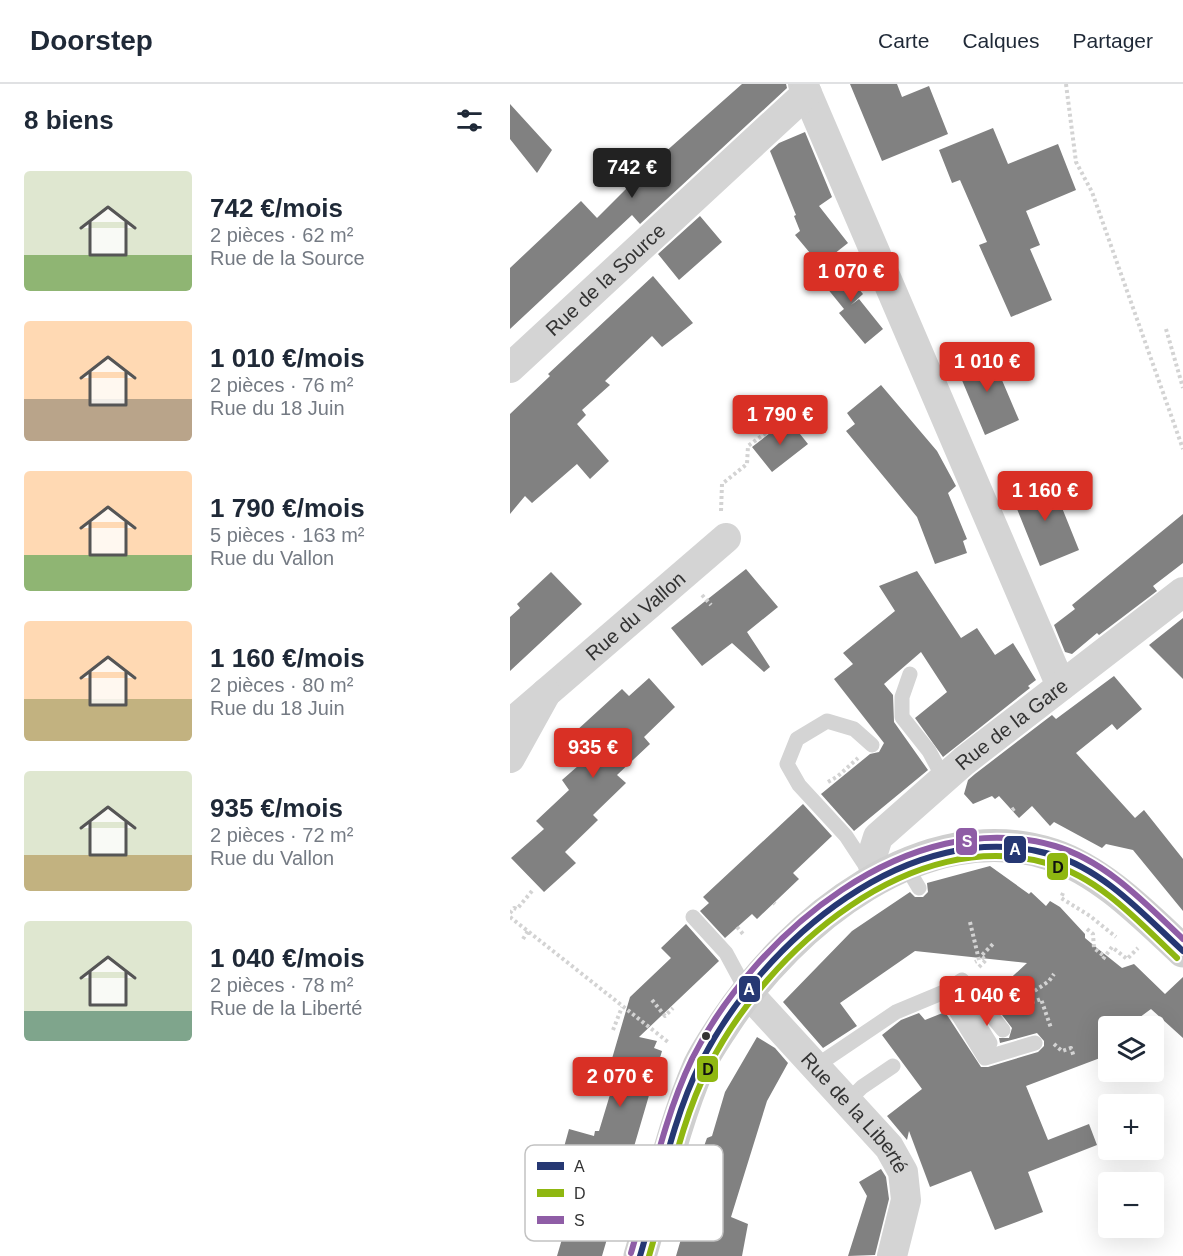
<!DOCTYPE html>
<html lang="fr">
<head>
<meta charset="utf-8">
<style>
  body { margin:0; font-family:Arial,sans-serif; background:#f2f2f3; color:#1f2937; height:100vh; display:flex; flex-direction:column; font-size:22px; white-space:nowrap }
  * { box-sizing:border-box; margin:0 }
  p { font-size:20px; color:#747a83 }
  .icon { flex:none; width:33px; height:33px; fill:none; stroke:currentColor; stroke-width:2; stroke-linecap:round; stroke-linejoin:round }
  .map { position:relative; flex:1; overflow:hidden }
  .sheet { display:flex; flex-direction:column; background:#fff; width:510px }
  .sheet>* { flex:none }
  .buttons { position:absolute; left:588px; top:932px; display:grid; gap:12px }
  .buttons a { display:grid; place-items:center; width:66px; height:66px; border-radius:6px; background:#fff; box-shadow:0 6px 24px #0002; font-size:30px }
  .price { position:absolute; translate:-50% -51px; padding:0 14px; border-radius:6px; background:#d93025; color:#fff; font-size:20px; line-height:39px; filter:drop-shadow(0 2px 3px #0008) }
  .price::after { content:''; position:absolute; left:50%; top:36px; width:18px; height:14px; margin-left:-9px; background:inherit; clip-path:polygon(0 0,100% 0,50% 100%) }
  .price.on { background:#222; color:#fff }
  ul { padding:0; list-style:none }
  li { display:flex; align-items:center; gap:18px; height:150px; padding:0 24px }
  li span { display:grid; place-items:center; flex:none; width:168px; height:120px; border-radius:6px; color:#555 }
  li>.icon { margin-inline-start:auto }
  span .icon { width:72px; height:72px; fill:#fffc; stroke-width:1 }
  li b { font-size:26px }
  h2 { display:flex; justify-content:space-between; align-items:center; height:72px; padding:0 24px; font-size:26px }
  header { display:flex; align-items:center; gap:36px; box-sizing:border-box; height:84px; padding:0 30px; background:#fff; border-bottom:2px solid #e0e1e3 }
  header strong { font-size:28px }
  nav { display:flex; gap:33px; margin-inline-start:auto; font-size:21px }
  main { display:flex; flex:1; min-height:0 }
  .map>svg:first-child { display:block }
</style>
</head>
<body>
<header>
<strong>Doorstep</strong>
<nav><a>Carte</a><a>Calques</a><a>Partager</a></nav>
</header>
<main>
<section class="sheet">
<h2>8 biens<svg class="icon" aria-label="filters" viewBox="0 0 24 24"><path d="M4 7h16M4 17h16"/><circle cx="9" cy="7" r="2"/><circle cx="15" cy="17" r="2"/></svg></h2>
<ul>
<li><span style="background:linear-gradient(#dfe7d0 70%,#8fb573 0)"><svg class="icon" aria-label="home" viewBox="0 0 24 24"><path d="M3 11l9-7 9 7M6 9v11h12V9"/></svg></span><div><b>742 €/mois</b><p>2 pièces · 62 m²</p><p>Rue de la Source</p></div></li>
<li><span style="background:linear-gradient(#ffd9b3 65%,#b9a48a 0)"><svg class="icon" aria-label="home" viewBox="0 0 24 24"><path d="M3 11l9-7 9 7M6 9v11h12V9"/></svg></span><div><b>1 010 €/mois</b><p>2 pièces · 76 m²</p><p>Rue du 18 Juin</p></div></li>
<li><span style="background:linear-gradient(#ffd9b3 70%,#8fb573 0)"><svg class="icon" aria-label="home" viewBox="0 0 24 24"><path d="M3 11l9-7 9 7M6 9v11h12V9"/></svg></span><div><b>1 790 €/mois</b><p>5 pièces · 163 m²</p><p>Rue du Vallon</p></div></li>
<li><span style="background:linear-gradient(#ffd9b3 65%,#c2b280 0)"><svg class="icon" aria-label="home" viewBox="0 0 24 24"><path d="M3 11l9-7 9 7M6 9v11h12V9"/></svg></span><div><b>1 160 €/mois</b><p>2 pièces · 80 m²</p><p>Rue du 18 Juin</p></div></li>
<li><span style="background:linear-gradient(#dfe7d0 70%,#c2b280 0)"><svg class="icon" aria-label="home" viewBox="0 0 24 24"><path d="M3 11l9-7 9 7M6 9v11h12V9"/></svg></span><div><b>935 €/mois</b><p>2 pièces · 72 m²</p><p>Rue du Vallon</p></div></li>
<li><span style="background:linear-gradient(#dfe7d0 75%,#7fa58c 0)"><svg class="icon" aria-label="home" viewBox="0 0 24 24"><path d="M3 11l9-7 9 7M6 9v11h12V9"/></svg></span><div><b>1 040 €/mois</b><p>2 pièces · 78 m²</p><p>Rue de la Liberté</p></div></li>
</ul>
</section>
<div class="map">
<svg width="673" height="1172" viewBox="0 0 673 1172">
  <rect width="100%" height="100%" fill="#fff"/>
  <path fill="#818181" d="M232 0H276L277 4 130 140 122 131 0 245V184L71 117 87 134 136 85Z
    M340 0H387L392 13 419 2 438 50 372 77Z
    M0 20 42 66 27 89 0 55Z
    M483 44 498 80 548 60 566 106 516 127 530 161 520 165 542 216 501 233 469 161 477 158 450 96 442 99 429 66Z
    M295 48 322 113 309 122 338 159 310 181 285 151 290 147 284 132 286 131 260 67 269 59Z
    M190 132 212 158 169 196 148 170Z
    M327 178 353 210 341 221 349 215 373 245 355 260 329 229 334 225 308 193Z
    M143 192 183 239 152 263 142 252 95 297 100 301 72 326 76 331 67 340 99 377 80 395 67 380 22 419 15 412 0 430V330L40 292 38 290Z
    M480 268 509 336 475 351 446 282Z
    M371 301 427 367 446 402 438 409 457 455 453 457 457 469 425 480 407 433 336 347 345 340 337 329Z
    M278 335 298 360 262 388 242 363Z
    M540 394 569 466 530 482 501 410Z
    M673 430V479L643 502 647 507 589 551 587 549 562 570 555 568 544 541 565 525 562 521Z
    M236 485 268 523 237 548 260 583 254 588 222 559 192 582 161 544Z
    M407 487 451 554 467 544 485 571 503 559 526 596 518 602 520 604 433 673 405 634 437 608 411 568 374 600 383 611 384 638 418 686 344 747 311 710 360 670 369 668 374 659 324 595 343 580 333 569 385 527 369 502Z
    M41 488 72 520 0 587V533L10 524 7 520Z
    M673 534V595L639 561Z
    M604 592 632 625 607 646 602 640 566 669 625 734 634 726 673 775V827L623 766 596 760 592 764 544 738 540 742 522 722 509 734 489 712 485 715 482 712 463 720 454 710 458 696 465 690 542 631 546 635Z
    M139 594 165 623 134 653 140 660 107 691 116 699 83 731 88 736 55 768 66 779 34 808 1 774 34 745 26 737 59 706 52 696 85 667 65 648 112 605 119 612Z
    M293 720 322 752 283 789 289 795 247 835 242 830 215 854 190 827 199 819 193 813Z
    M480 782 519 810 521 808 536 822 540 817 550 823 575 850V854L587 864 612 884 624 880 655 910 673 893V954L641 925 618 942H598V971L516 1002 538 1056 579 1040 587 1061 518 1088 533 1128 485 1146 461 1087 420 1103 399 1047 397 1056 377 1032 412 1005 372 951 391 936 409 929 415 936 435 928 471 983H478L528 968 534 962V957L527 949 490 959 489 954H499L502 944 479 914 517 879 405 867 330 919 347 942 313 964 273 918 342 847 400 808 405 813H413L418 808 417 799Z
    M176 840 209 877 129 953 147 957 144 964 152 967 92 1172H47L52 1155 31 1150 49 1093 46 1092 59 1045 84 1052 85 1047H89L102 1004 94 1002 120 913 161 874 151 864Z
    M247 953 265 964 278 979 257 1017 221 1133 238 1140 232 1172H166L196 1070 193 1065 197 1054 202 1052 215 1008Z
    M371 1085 376 1093 379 1115 365 1171 338 1172 357 1112 349 1098Z"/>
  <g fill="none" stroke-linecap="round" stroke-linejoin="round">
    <path stroke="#d3d3d3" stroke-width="4" stroke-dasharray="3 3" stroke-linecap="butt" d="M556 0 566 78 582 108 673 365
      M656 245 673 304
      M211 427 212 400 237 380 238 362 279 332 286 341
      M192 511 201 521
      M318 698 328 692 348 674
      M502 726 505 724
      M553 809 551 814 580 832 606 853
      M264 819 265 820
      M0 829 4 824 7 825 22 807
      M0 833 158 958
      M460 838 469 876 465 878
      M227 843 233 850
      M577 845 583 850 584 864 595 873
      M13 855 18 847
      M593 875 602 863 617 875 628 864
      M469 883 476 876 471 872 483 860
      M142 916 155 932 163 924
      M511 918 515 921 531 915 541 944
      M500 924 539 897 544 890
      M103 946 112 923
      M544 960 552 967 561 964 564 973"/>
    <path stroke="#d4d4d4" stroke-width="15" d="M400 590 392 613V633L419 667 434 695
      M396 782 409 804
      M359 787 336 752 289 701 277 680 287 655 317 637 344 645 362 661
      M183 833 216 869 237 908
      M444 901 480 959
      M434 908 452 896 493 946
      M306 982 386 928 434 908 475 974 525 959
      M338 1017 352 1003 383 982"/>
    <g stroke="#d4d4d4" stroke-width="30">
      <path d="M293 0 551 602"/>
      <path id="s1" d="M0 284 297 9"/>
      <path id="s2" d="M36 609 216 454"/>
      <path d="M0 640 36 609 0 674"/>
      <path id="s3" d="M365 795 362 772 368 753 454 677 673 508"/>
      <path id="s4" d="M237 908 379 1063 393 1088 396 1116 382 1172"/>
    </g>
    <path stroke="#cfcfcf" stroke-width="33" d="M130 1172C149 1109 163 1042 189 982 196 967 206 953 215 939 281 839 414 728 543 771 593 788 635 832 673 867"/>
    <g stroke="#fff" stroke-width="10">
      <path id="bus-1" d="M130 1172C149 1108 161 1037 191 978 252 858 400 729 543 771 594 786 635 832 673 867"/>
    </g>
    <g stroke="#fff" stroke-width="10">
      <path id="bus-2" d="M139 1172C158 1109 169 1040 199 982 258 866 402 739 540 780 590 794 630 839 667 874"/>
    </g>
    <g stroke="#fff" stroke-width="10">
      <path id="bus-3" d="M121 1169C140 1105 153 1035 182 975 244 851 399 719 545 762 596 777 636 820 673 855"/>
    </g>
    <use href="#bus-1" stroke="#263873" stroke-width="6"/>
    <use href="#bus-2" stroke="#8fb711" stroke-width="6"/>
    <use href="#bus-3" stroke="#8f5da6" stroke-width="6"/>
  </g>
  <circle fill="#333" stroke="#fff" stroke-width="2" cx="196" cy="952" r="5"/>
  <g text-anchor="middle" stroke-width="6" stroke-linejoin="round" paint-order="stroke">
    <g font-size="20" fill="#333" stroke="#fff">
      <text dy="7" stroke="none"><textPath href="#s1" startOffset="130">Rue de la Source</textPath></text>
      <text dy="7" stroke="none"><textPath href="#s2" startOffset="118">Rue du Vallon</textPath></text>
      <text dy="7" stroke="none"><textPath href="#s3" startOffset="218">Rue de la Gare</textPath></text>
      <text dy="7" stroke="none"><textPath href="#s4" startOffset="162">Rue de la Liberté</textPath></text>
    </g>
  </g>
  <rect x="15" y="1061" width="198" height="96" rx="9" fill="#fff" stroke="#c2c2c2" stroke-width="1.5"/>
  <rect x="27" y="1078" width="27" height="8" fill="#263873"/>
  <rect x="27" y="1105" width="27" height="8" fill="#8fb711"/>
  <rect x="27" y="1132" width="27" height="8" fill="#8f5da6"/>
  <g font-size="16" fill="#333">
    <text x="64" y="1088">A</text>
    <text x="64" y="1115">D</text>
    <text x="64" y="1142">S</text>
  </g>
  <g stroke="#fff" stroke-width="2">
    <rect x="445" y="743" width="23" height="29" rx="6" fill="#8f5da6"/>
    <rect x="493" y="751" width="24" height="29" rx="6" fill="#263873"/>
    <rect x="536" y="768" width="23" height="29" rx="6" fill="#8fb711"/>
    <rect x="228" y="891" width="23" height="28" rx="6" fill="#263873"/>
    <rect x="186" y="971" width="23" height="28" rx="6" fill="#8fb711"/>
  </g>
  <g font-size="16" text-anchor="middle" font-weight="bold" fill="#fff">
    <text x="457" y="763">S</text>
    <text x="505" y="771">A</text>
    <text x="239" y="911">A</text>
  </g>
  <g font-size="16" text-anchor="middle" font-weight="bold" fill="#111">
    <text x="548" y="789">D</text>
    <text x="198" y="991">D</text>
  </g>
</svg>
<div class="buttons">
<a><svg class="icon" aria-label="layers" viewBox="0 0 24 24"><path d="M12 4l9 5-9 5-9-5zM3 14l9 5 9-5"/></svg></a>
<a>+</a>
<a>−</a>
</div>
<b class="price on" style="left:122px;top:115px">742 €</b>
<b class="price" style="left:341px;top:219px">1 070 €</b>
<b class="price" style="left:477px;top:309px">1 010 €</b>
<b class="price" style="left:270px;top:362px">1 790 €</b>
<b class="price" style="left:535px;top:438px">1 160 €</b>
<b class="price" style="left:83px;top:695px">935 €</b>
<b class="price" style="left:477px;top:943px">1 040 €</b>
<b class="price" style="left:110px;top:1024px">2 070 €</b>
</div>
</main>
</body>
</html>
